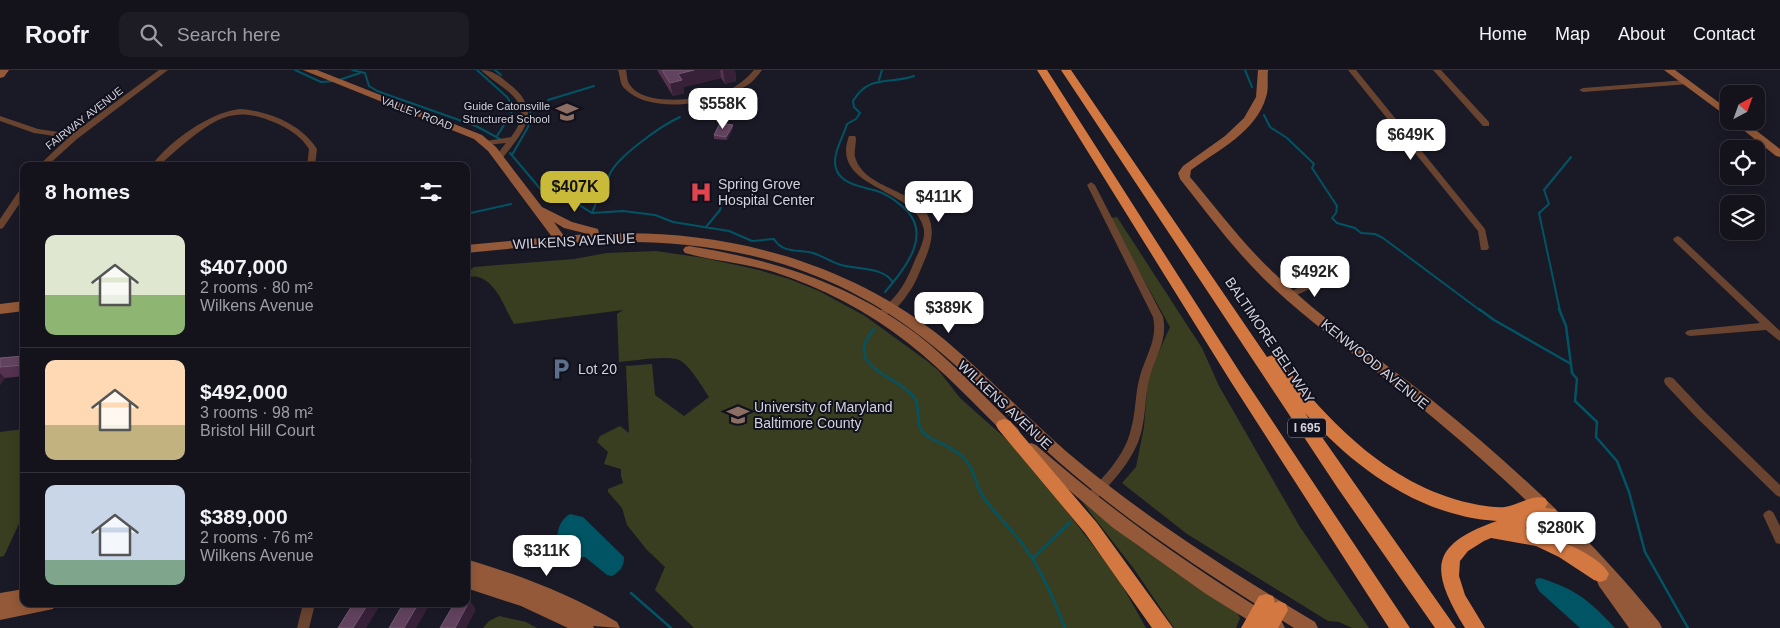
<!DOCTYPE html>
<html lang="en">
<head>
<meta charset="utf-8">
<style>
  body { margin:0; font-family:Arial,sans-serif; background:#1d1c25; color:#f1f3f6; height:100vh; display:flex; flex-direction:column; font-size:19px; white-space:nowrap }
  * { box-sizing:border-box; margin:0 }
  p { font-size:16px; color:#9d9ea3 }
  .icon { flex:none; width:28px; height:28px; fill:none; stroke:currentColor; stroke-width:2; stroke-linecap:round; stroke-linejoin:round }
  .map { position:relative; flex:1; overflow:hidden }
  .sheet { position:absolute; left:20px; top:92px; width:450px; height:445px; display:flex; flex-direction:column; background:#14131c; border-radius:10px; box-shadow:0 2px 12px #0003,0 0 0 1px #33323b }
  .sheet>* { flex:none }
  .needle { width:32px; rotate:41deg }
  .controls { position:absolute; left:1720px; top:15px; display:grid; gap:10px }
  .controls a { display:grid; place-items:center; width:45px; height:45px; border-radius:10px; background:#14131c; box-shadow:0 2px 12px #0003,0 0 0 1px #33323b; font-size:25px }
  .price { position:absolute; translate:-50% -42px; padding:0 11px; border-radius:10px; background:#fff; color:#222; font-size:16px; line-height:32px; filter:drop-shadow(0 1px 2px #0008) }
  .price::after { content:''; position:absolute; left:50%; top:30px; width:15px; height:11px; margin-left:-8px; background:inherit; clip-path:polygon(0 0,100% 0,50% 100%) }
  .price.active { background:#c9ba3a; color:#111 }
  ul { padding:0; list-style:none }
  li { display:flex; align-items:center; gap:15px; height:125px; padding:0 25px }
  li+li { border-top:1px solid #33323b }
  li span { display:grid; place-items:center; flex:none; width:140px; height:100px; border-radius:10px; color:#555 }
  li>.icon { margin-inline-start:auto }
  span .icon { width:60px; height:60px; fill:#fffc; stroke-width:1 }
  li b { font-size:21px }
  h2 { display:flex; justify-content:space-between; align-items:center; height:60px; padding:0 25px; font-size:21px }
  header { display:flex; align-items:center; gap:30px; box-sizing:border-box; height:70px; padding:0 25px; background:#14131c; border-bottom:1px solid #33323b }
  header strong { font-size:24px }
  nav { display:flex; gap:28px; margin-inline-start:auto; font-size:18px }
  .search { width:350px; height:45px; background:#1d1c25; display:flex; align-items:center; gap:12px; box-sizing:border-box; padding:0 18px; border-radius:10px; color:#9d9ea3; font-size:19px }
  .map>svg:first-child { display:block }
</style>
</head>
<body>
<header>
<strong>Roofr</strong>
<div class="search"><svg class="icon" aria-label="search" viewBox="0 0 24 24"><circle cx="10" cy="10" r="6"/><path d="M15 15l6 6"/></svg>Search here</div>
<nav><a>Home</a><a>Map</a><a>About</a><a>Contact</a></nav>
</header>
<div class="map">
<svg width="1780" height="558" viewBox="0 0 1780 558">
  <rect width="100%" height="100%" fill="#1a1926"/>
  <path fill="#3a3e20" d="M1117 147 1202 278 1219 316 1300 457 1369 558H1352L1339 552 1328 551 1187 464 1122 413 1136 397 1144 357 1148 306 1170 257 1110 148Z
    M656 181 704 188 759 200 789 209 819 221 865 246 927 291 939 301 960 328 1022 383 1118 508 1146 558H694L655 520 665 497 647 480 627 455 622 438 608 422V419L623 413 621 406V399L604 394 608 382 597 372 600 366 620 356 629 363 626 296 652 294 655 325 684 346 709 327C703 318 689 294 679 290 667 285 632 291 619 292L617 244 623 240 514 254C505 239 497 212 478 207 475 206 470 207 466 207V203L474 197 574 189 607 183Z
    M24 359V443L4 486 0 487V362Z
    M1082 432 1138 476 1236 540 1240 548 1236 558H1174L1134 499Z
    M499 546 526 552 537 558H483L489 551Z"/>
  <path fill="#005464" d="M570 444 583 447 624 487C624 497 620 501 612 506L607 505 585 487H571L558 474C556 463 559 450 570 444Z
    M1540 508C1576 519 1590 531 1615 558H1580L1539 521 1535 513 1536 509Z"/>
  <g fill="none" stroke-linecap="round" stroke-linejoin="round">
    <path stroke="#005464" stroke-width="2" d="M295 0 321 12 334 11
      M352 0 365 3 369 16 377 21 476 56 500 69
      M477 0 507 27 513 36 511 44 497 66
      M495 0 501 5
      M1245 0 1252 17
      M339 10 360 3
      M879 10 882 0
      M548 30 594 16
      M1264 45 1270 57 1287 68 1314 94 1312 98 1337 136 1336 143 1332 148 1337 153 1355 158 1361 163 1375 164 1383 168 1481 241
      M510 83 543 122 559 129 571 130 592 143 623 141 655 145 673 152 729 161 752 171 774 169C783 184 799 179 813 183 822 186 830 191 838 194 854 200 885 196 893 213
      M512 85 528 57 531 37 536 35
      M592 143 598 128 609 117C609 113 608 109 609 106 615 88 662 55 680 47
      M466 144 511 134
      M706 157 720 140 723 128
      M885 222C905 198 934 164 903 137 895 130 887 124 877 121 864 117 843 115 837 101 830 87 843 68 847 54L856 49 860 43 854 37 853 31C869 4 888 15 914 6
      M1560 241 1539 143 1549 134 1544 120 1571 87"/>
    <path stroke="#005464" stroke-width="2.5" d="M1479 239 1494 250 1571 294
      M1559 239 1566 256 1572 303 1577 309 1575 331 1597 352 1596 367 1617 391 1629 422 1645 482 1688 558
      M874 259C868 267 861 275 865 286 870 302 901 311 914 327 922 337 913 355 926 365 939 375 950 374 965 389 975 400 974 411 981 423 992 442 1011 458 1024 476 1042 501 1054 530 1065 558
      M1032 489 1070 452
      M631 523 671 558"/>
    <path fill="#68432f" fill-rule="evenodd" d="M159 0H168L77 69 47 96H38L68 68 34 63 0 51V46L38 59 72 64Z
      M481 0C492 0 500 6 508 13 545 41 523 62 501 90H498L494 88 506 73 486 75 482 73 486 71 511 67C539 31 503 21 481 0Z
      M618 0H626C627 4 627 12 630 15 645 38 705 29 726 21 738 16 746 9 754 0H762C758 5 754 11 749 14 720 34 650 46 624 18 620 14 620 6 618 0Z
      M1348 0H1356L1485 159 1489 178 1487 180H1481L1478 161Z
      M1433 0H1441L1489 52V56H1483Z
      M1686 10H1689V14L1583 22 1579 20 1583 18Z
      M240 39C268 41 301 54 317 79L315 96H307L309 79C301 66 289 59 276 53 240 37 221 44 191 68 180 77 169 86 159 96H151C170 71 208 43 240 39Z
      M849 66H855L856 68C856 74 854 82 855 87 867 130 955 115 926 187 920 200 916 214 907 225 902 233 890 247 881 244L879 242 881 240C900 224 906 212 915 190 919 181 925 170 924 160 917 117 829 120 849 66Z
      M1091 112 1095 115 1163 247C1168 269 1156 285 1150 306 1145 323 1146 342 1142 359 1136 388 1113 411 1094 432L1090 434 1086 432 1084 429 1086 426C1104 406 1125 386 1131 359 1136 342 1135 323 1140 306 1146 285 1158 269 1153 247L1087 115Z
      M21 118H24V127L3 158 0 159V149Z
      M1677 166 1680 167 1780 261V271L1777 269 1766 260 1690 266 1687 265 1685 263 1687 261 1690 260 1760 253 1674 171 1673 169Z
      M1311 212 1316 215 1314 217 1290 228 1285 225 1287 223Z
      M1669 307 1673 308 1705 342 1780 415V427L1776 425 1697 348 1665 314 1664 311 1665 308Z
      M1769 440 1773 442 1780 456V474L1776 473 1763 445 1765 442Z
      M303 534H315L309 558H297Z"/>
    <path fill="#935938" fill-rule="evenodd" d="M0 0H9L4 7 0 8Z
      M303 0H317L482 65 496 77 542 137 572 152 598 159 599 164C723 158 848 191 945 270 993 311 1036 357 1085 397 1157 455 1236 505 1315 552L1318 558H1294C1218 511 1142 462 1074 405 1025 364 982 316 933 276 823 186 707 166 570 173L568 177 564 178 557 174 466 183V175L552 167 488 81 474 69ZM554 152 564 158 588 164 564 166Z
      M1258 0H1268C1267 9 1269 19 1266 27 1257 61 1217 81 1191 100L1190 107C1217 139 1243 174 1274 203 1323 250 1380 289 1433 331 1516 398 1592 469 1659 552L1662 558H1629L1599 516 1597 511 1599 506C1538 437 1469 376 1397 318 1352 282 1304 248 1263 208 1232 177 1207 143 1180 109L1178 103 1183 96 1225 66 1244 48 1256 27Z
      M1664 0H1675L1729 40V48Z
      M1732 51H1744L1780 79V87L1776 86Z
      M689 176C771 189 851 214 918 265 954 293 985 328 1018 359L1020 363 1018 367 1013 369 1008 367C975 335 944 301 908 273 868 241 822 218 774 202 745 193 714 191 685 183L683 180 685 177Z
      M24 231V241L0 244V234Z
      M1031 373 1036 375C1113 442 1195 500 1282 552L1285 558H1261L1206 524 1112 457 1026 383 1023 379 1026 375Z
      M466 489C519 505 570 524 617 552L620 558 593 556 594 558H568L521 536 466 518Z
      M24 519V534H55L53 539 0 550V523Z"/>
    <path fill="#d47842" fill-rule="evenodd" d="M1037 0H1047L1241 304 1410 558H1389L1231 312Z
      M1061 0H1071L1267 287 1273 285 1278 287C1330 354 1392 419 1479 435 1487 436 1497 438 1505 437 1519 435 1532 424 1545 428L1548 433 1545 438 1555 439 1558 444 1555 449 1525 458C1546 464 1600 484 1609 504L1606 510 1600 512 1594 510 1559 487 1536 476 1491 468 1484 471 1468 481 1460 491 1459 506 1465 525 1485 558H1465C1430 500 1428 475 1497 451 1419 446 1355 398 1305 343L1456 558H1435L1337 417Z
      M1004 349 1010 351 1097 453 1173 558H1152L1085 463 998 359 996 355 998 351Z
      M1266 524 1273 526 1275 533 1279 531 1286 534 1288 540 1278 558H1241L1259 526Z"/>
  </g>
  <path fill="#543250" d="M657 0H735L736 11 725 14 721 8 683 17 684 23 673 26Z
    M733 58 727 70 714 69V65Z
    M24 286V306L5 308 0 315V288Z"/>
  <path fill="#372139" d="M694 0H720L721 8 683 17 684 23 673 26 670 13 678 4Z
    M723 0H735L736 11 725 14Z
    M733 55V58L727 70 726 67Z
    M0 303 5 308 0 315Z
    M466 379 472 390 470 404 466 405Z
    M466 416 468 419 466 438Z
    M470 530 476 540 466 558H455Z
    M368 534H381L366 558H353Z
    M418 534H430L416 558H404Z"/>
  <path fill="#62435f" stroke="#745a73" d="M662 0H694L678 4 682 10 670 13Z
    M720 53 733 55 726 67 714 65Z
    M24 286V295L0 297V288Z
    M466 530H470L455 558H440L454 534H466Z
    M353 534H368L353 558H338Z
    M403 534H418L404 558H389Z"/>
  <defs>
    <g id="school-bare" transform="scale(1.725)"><path d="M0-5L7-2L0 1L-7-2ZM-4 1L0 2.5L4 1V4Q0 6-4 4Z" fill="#8d6e63" stroke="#11101d" stroke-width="2.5" paint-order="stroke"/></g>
    <g id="hospital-bare" transform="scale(1.725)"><path d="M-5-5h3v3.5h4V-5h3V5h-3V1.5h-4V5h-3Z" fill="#e0444e" stroke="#11101d" stroke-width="2.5" paint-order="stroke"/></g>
    <g id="parking-bare" transform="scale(1.725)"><path d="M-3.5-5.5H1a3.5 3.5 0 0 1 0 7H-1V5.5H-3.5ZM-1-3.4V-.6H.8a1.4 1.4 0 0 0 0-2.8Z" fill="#5c6f8a" stroke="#11101d" stroke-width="2.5" paint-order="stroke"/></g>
    <g id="university-bare" transform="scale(1.725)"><path d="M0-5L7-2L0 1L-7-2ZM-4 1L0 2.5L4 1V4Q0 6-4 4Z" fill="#8d6e63" stroke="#11101d" stroke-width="2.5" paint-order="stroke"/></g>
  </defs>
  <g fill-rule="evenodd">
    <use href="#school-bare" x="567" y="42"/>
    <use href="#hospital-bare" x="701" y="122"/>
    <use href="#parking-bare" x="561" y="299"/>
    <use href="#university-bare" x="738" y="345"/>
  </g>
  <g text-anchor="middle" stroke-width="4" stroke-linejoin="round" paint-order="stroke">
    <g font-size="11" fill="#d2d2db" stroke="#11101d" text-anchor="end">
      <text x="550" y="40">Guide Catonsville<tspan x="550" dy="13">Structured School</tspan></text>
    </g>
    <g font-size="11" fill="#d2d2db" stroke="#11101d">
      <text transform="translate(417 43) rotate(21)" y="4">VALLEY ROAD</text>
      <text transform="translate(84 48) rotate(-38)" y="4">FAIRWAY AVENUE</text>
    </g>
    <rect fill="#11101d" stroke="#9898a2" stroke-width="1" x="1288" y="348.5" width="38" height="19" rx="4"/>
    <g font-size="12" font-weight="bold" fill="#d2d2db">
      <text x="1307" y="362">I 695</text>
    </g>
    <g font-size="14" fill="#d2d2db" stroke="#11101d" text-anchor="start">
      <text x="718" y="119">Spring Grove<tspan x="718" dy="16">Hospital Center</tspan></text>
      <text x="578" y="304">Lot 20</text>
      <text x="754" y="342">University of Maryland<tspan x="754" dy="16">Baltimore County</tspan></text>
    </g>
    <g font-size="14" fill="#d2d2db" stroke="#11101d">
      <text transform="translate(574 171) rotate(-3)" y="5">WILKENS AVENUE</text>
      <text transform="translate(1270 270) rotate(56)" y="5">BALTIMORE BELTWAY</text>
      <text transform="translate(1375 294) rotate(39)" y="5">KENWOOD AVENUE</text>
      <text transform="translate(1005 335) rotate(43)" y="5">WILKENS AVENUE</text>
    </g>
  </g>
</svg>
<div class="controls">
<a><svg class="needle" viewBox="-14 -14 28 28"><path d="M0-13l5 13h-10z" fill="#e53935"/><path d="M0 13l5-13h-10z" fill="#9d9ea3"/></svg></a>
<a><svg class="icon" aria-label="locate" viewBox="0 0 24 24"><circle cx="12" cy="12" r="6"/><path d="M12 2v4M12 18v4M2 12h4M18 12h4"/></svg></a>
<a><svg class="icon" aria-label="layers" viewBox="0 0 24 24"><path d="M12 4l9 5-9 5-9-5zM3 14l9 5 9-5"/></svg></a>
</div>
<b class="price" style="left:723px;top:60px">$558K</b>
<b class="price" style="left:1411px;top:91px">$649K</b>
<b class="price active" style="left:575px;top:143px">$407K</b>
<b class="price" style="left:939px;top:153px">$411K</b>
<b class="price" style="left:1315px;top:228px">$492K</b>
<b class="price" style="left:949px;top:264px">$389K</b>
<b class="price" style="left:1561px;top:484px">$280K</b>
<b class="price" style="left:547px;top:507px">$311K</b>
<section class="sheet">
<h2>8 homes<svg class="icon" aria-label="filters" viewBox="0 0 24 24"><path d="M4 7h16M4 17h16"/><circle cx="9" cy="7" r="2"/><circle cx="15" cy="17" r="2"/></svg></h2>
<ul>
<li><span style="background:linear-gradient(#dfe7d0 60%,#8fb573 0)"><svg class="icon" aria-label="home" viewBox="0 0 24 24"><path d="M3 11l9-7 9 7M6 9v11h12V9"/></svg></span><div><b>$407,000</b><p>2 rooms · 80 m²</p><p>Wilkens Avenue</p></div></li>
<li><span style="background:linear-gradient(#ffd9b3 65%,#c2b280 0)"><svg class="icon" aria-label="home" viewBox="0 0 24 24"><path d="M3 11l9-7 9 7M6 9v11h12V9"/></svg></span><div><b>$492,000</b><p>3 rooms · 98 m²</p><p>Bristol Hill Court</p></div></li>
<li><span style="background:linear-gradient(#c9d6e8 75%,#7fa58c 0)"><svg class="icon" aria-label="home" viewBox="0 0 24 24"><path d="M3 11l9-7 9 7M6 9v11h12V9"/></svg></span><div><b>$389,000</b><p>2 rooms · 76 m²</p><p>Wilkens Avenue</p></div></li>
</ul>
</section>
</div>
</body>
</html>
